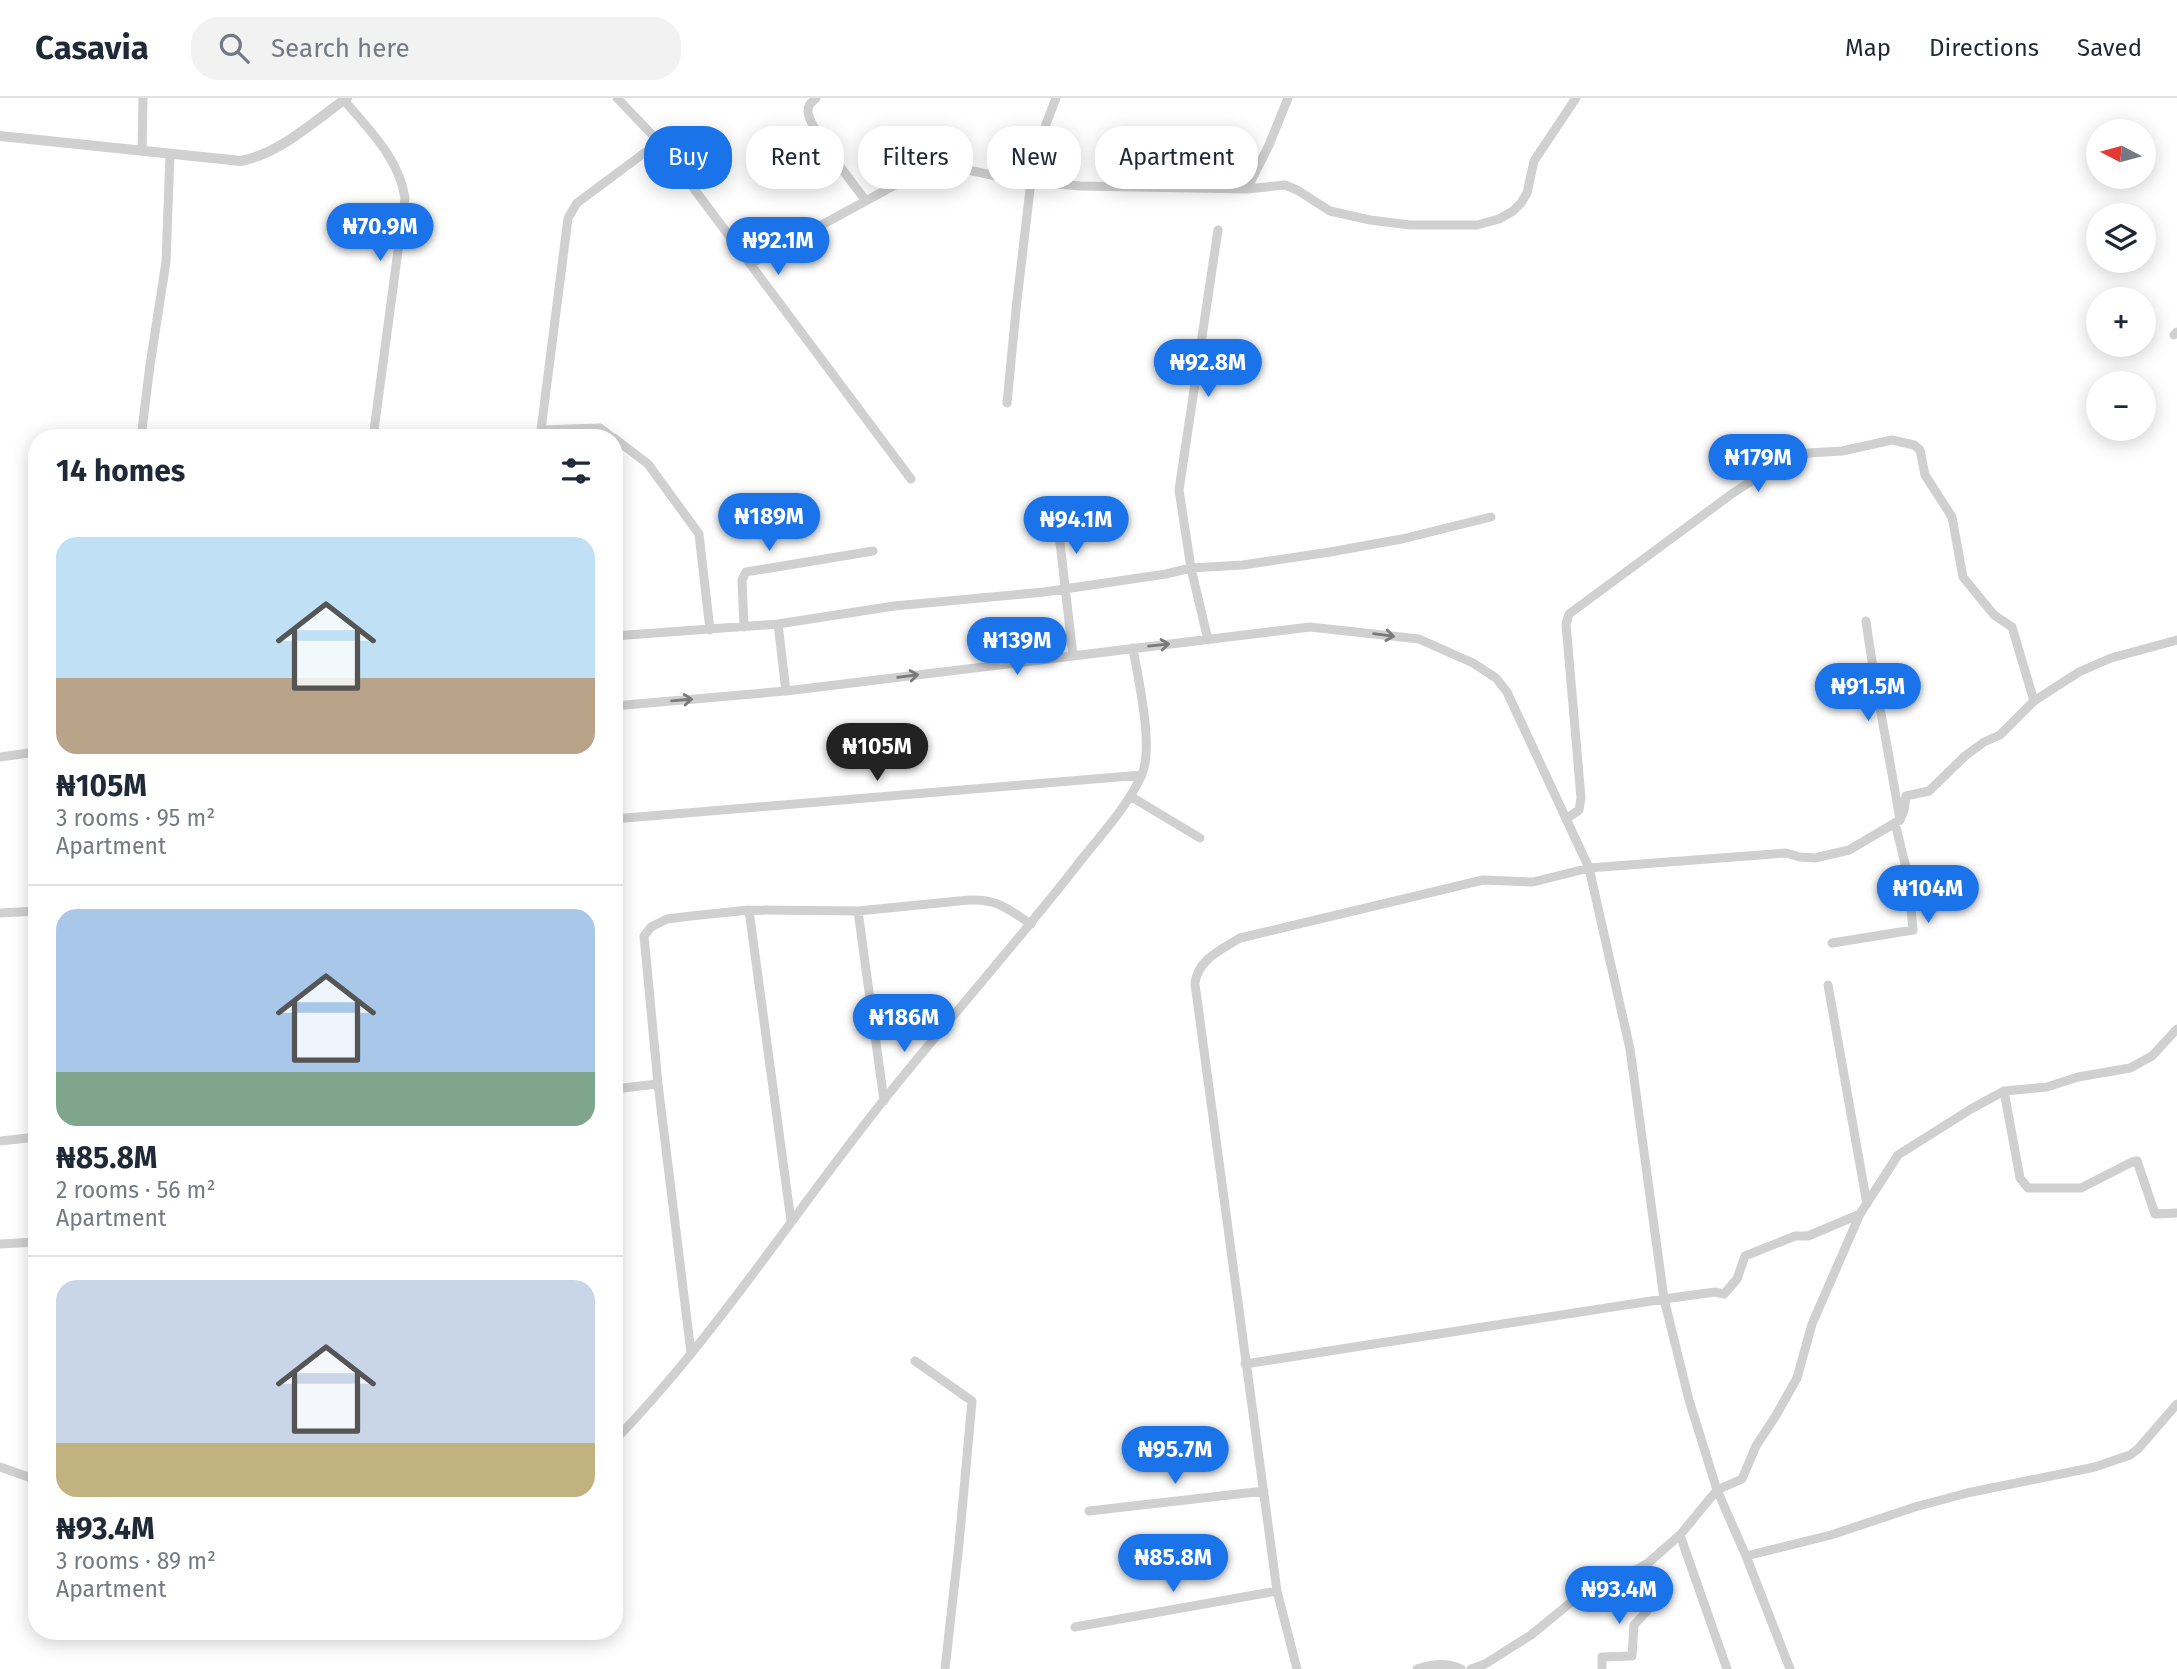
<!DOCTYPE html>
<html lang="en">
<head>
<meta charset="utf-8">
<style>
  body { margin:0; font-family:"Fira Sans",sans-serif; background:#f2f2f3; color:#1f2937; height:100vh; display:flex; flex-direction:column; font-size:26px; white-space:nowrap }
  * { box-sizing:border-box; margin:0 }
  p { font-size:23px; color:#747a83 }
  .icon { flex:none; width:38px; height:38px; fill:none; stroke:currentColor; stroke-width:2; stroke-linecap:round; stroke-linejoin:round }
  .map { position:relative; flex:1; overflow:hidden }
  .details { position:absolute; left:28px; top:331px; width:595px; height:1211px; display:flex; flex-direction:column; background:#fff; border-radius:28px; box-shadow:0 4px 18px #0003 }
  .details>* { flex:none }
  .top-card { position:absolute; left:644px; top:28px; width:665px; height:63px; display:flex; gap:14px }
  .needle { width:46px; rotate:276deg }
  .buttons { position:absolute; left:2086px; top:21px; display:grid; gap:14px }
  .buttons a { display:grid; place-items:center; width:70px; height:70px; border-radius:50%; background:#fff; box-shadow:0 4px 18px #0003; font-size:35px }
  .price { position:absolute; translate:-50% -60px; padding:0 16px; border-radius:24px; background:#1a73e8; color:#fff; font-size:23px; line-height:46px; filter:drop-shadow(0 2px 4px #0008) }
  .price::after { content:''; position:absolute; left:50%; top:42px; width:21px; height:16px; margin-left:-10px; background:inherit; clip-path:polygon(0 0,100% 0,50% 100%) }
  .price.on { background:#222; color:#fff }
  ul { padding:0; list-style:none }
  li { display:grid; align-content:center; gap:14px; height:371px; padding:0 28px }
  li+li { border-top:2px solid #e0e1e3 }
  li span { display:grid; place-items:center; height:217px; border-radius:21px; color:#555 }
  li>.icon { margin-inline-start:auto }
  span .icon { width:126px; height:126px; fill:#fffc; stroke-width:1 }
  li b { font-size:30px }
  h2 { display:flex; justify-content:space-between; align-items:center; height:84px; padding:0 28px; font-size:30px }
  .tag { padding:0 24px; border-radius:28px; background:#fff; box-shadow:0 4px 18px #0003; font-size:24px; line-height:63px }
  .tag.on { background:#1a73e8; color:#fff }
  header { display:flex; align-items:center; gap:42px; box-sizing:border-box; height:98px; padding:0 35px; background:#fff; border-bottom:2px solid #e0e1e3 }
  header strong { font-size:33px }
  nav { display:flex; gap:38px; margin-inline-start:auto; font-size:24px }
  .search { width:490px; height:63px; background:#f2f2f3; display:flex; align-items:center; gap:18px; box-sizing:border-box; padding:0 24px; border-radius:28px; color:#747a83; font-size:26px }
  .map>svg:first-child { display:block }
</style>
</head>
<body>
<header>
<strong>Casavia</strong>
<div class="search"><svg class="icon" aria-label="search" viewBox="0 0 24 24"><circle cx="10" cy="10" r="6"/><path d="M15 15l6 6"/></svg>Search here</div>
<nav><a>Map</a><a>Directions</a><a>Saved</a></nav>
</header>
<div class="map">
<svg width="2177" height="1571" viewBox="0 0 2177 1571">
  <rect width="100%" height="100%" fill="#fff"/>
  <g fill="none" stroke-linecap="round" stroke-linejoin="round">
    <path stroke="#d0d0d0" stroke-width="9" d="M617 0 659 44 911 381
      M816 0C812 4 808 6 808 13 808 30 854 86 865 102
      M344 2C369 32 399 60 405 100L373 340
      M142 53 143 0
      M1247 91 1269 47 1288 0
      M750 166 930 68 940 66 1015 82 1080 88 1247 91 1285 87 1297 92 1330 113 1370 122 1410 127H1477L1499 121 1513 113 1521 105 1527 95 1534 63 1576 0
      M2174 237 2177 234
      M1007 305 1017 202 1031 83 1046 26 1056 0
      M541 332 600 330 613 340
      M141 340 150 267 166 164 170 56
      M540 340 568 120 577 105 659 44
      M614 340 648 366 699 436 710 532
      M1058 427 1073 558
      M1866 523C1875 590 1889 655 1900 722
      M778 526 786 593
      M744 529 742 482 746 474 873 453
      M614 538 778 526 894 508 1044 494 1166 476 1191 470 1243 467 1330 454 1402 441 1491 419
      M1208 542 1191 470 1179 392 1218 132
      M614 608 786 593 1310 529 1419 541 1473 565 1496 580 1507 594 1589 770 1630 951 1664 1201 1689 1302 1717 1392 1746 1458 1790 1571
      M0 659 37 654
      M1130 698 1200 740
      M614 721 1142 677
      M1566 721 1579 712 1581 700 1566 526 1569 516 1733 395 1773 369 1808 355 1842 353 1892 342 1914 347 1920 352 1925 377 1952 419 1963 479 1994 517 2012 529 2034 603
      M749 812 791 1123
      M858 813 884 1003
      M0 815 37 813
      M1832 845 1913 832 1908 778 1895 725
      M1828 887 1867 1106
      M614 991 658 986
      M2004 993 2020 1080 2028 1090H2081L2132 1064 2137 1063 2155 1116 2177 1115
      M0 1043 37 1039
      M0 1146 37 1144
      M691 1255 658 986 644 838 651 829 667 821 691 818 749 812 858 813 969 802C999 801 1007 811 1031 826
      M915 1263 972 1303 959 1446 945 1571
      M1245 1266 1664 1201 1715 1194 1724 1196 1737 1181 1745 1158 1795 1138H1808L1860 1116
      M614 1343C714 1240 793 1116 883 1003 947 923 1015 847 1078 766 1099 739 1129 707 1142 676 1154 648 1138 581 1133 550
      M0 1369 37 1382
      M1089 1413 1264 1393
      M1680 1437 1727 1571
      M1746 1458 1831 1437 1915 1409 1967 1395 2095 1369 2130 1357 2138 1351 2177 1306
      M1075 1529 1277 1493
      M1297 1571 1277 1493 1195 886C1197 862 1221 852 1240 840L1483 782 1533 784 1589 770 1786 755 1800 759 1815 760 1849 752 1900 722 1904 712 1906 698 1929 693 1965 658 1984 644 2000 637 2034 603 2079 574 2111 560 2177 542
      M1417 1571C1431 1566 1447 1564 1461 1571
      M1471 1571 1485 1566 1531 1537 1575 1501 1592 1492 1614 1484 1648 1465 1680 1437 1717 1392 1742 1381 1756 1348 1775 1319 1797 1280 1812 1226 1860 1116 1898 1057 1971 1011 2004 993 2047 989 2078 979 2130 970 2152 958 2177 931
      M1602 1571V1559L1632 1558 1634 1527 1647 1513 1648 1465"/>
    <path stroke="#d0d0d0" stroke-width="10" d="M0 38 241 63C281 55 314 23 347 0"/>
  </g>
  <defs><path id="oneway-shaft" d="M-6 0H5M1.5-3L5.5 0L1.5 3" fill="none" stroke-width="1.6" stroke-linecap="round" stroke-linejoin="round" transform="scale(1.75)"/></defs>
  <g stroke="#7a7a7a">
    <use href="#oneway-shaft" transform="translate(1384 537) rotate(7)"/>
    <use href="#oneway-shaft" transform="translate(1159 547) rotate(-6)"/>
    <use href="#oneway-shaft" transform="translate(908 578) rotate(-7)"/>
    <use href="#oneway-shaft" transform="translate(682 602) rotate(-5)"/>
  </g>
</svg>
<div class="buttons">
<a><svg class="needle" viewBox="-14 -14 28 28"><path d="M0-13l5 13h-10z" fill="#e53935"/><path d="M0 13l5-13h-10z" fill="#747a83"/></svg></a>
<a><svg class="icon" aria-label="layers" viewBox="0 0 24 24"><path d="M12 4l9 5-9 5-9-5zM3 14l9 5 9-5"/></svg></a>
<a>+</a>
<a>−</a>
</div>
<b class="price" style="left:380px;top:165px">₦70.9M</b>
<b class="price" style="left:778px;top:179px">₦92.1M</b>
<b class="price" style="left:1208px;top:301px">₦92.8M</b>
<b class="price" style="left:1758px;top:396px">₦179M</b>
<b class="price" style="left:769px;top:455px">₦189M</b>
<b class="price" style="left:1076px;top:458px">₦94.1M</b>
<b class="price" style="left:1017px;top:579px">₦139M</b>
<b class="price" style="left:1868px;top:625px">₦91.5M</b>
<b class="price on" style="left:877px;top:685px">₦105M</b>
<b class="price" style="left:1928px;top:827px">₦104M</b>
<b class="price" style="left:904px;top:956px">₦186M</b>
<b class="price" style="left:1175px;top:1388px">₦95.7M</b>
<b class="price" style="left:1173px;top:1496px">₦85.8M</b>
<b class="price" style="left:1619px;top:1528px">₦93.4M</b>
<div class="top-card">
<a class="tag on">Buy</a>
<a class="tag">Rent</a>
<a class="tag">Filters</a>
<a class="tag">New</a>
<a class="tag">Apartment</a>
</div>
<section class="details">
<h2>14 homes<svg class="icon" aria-label="filters" viewBox="0 0 24 24"><path d="M4 7h16M4 17h16"/><circle cx="9" cy="7" r="2"/><circle cx="15" cy="17" r="2"/></svg></h2>
<ul>
<li><span style="background:linear-gradient(#bfe0f5 65%,#b9a48a 0)"><svg class="icon" aria-label="home" viewBox="0 0 24 24"><path d="M3 11l9-7 9 7M6 9v11h12V9"/></svg></span><div><b>₦105M</b><p>3 rooms · 95 m²</p><p>Apartment</p></div></li>
<li><span style="background:linear-gradient(#a9c7e8 75%,#7fa58c 0)"><svg class="icon" aria-label="home" viewBox="0 0 24 24"><path d="M3 11l9-7 9 7M6 9v11h12V9"/></svg></span><div><b>₦85.8M</b><p>2 rooms · 56 m²</p><p>Apartment</p></div></li>
<li><span style="background:linear-gradient(#c9d6e8 75%,#c2b280 0)"><svg class="icon" aria-label="home" viewBox="0 0 24 24"><path d="M3 11l9-7 9 7M6 9v11h12V9"/></svg></span><div><b>₦93.4M</b><p>3 rooms · 89 m²</p><p>Apartment</p></div></li>
</ul>
</section>
</div>
</body>
</html>
